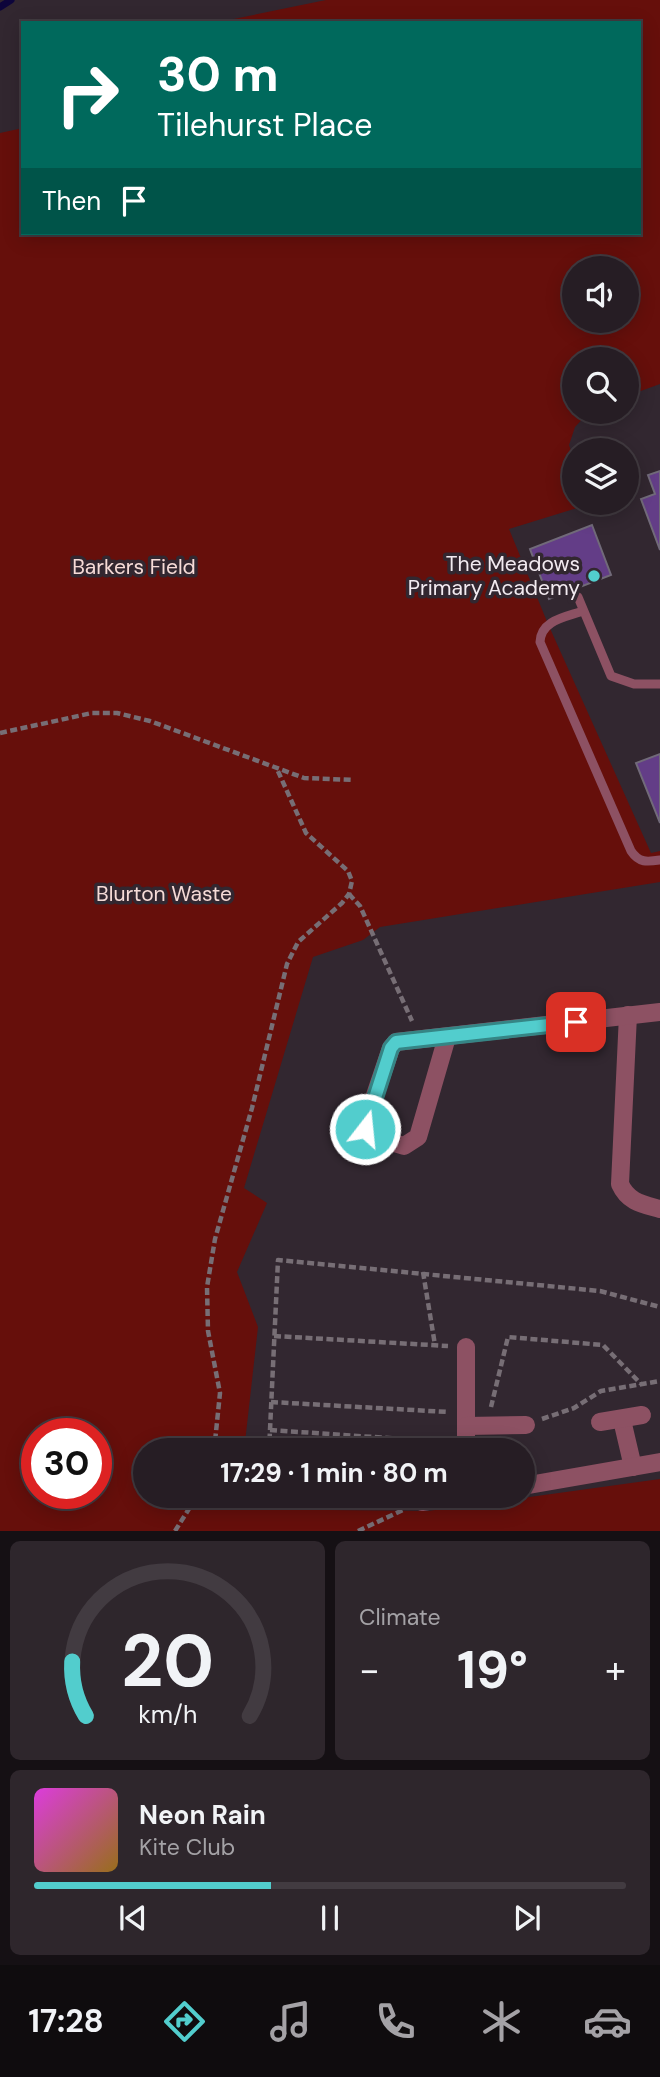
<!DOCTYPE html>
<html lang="en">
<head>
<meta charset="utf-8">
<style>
  :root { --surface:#261d24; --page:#2e262c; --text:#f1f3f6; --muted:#a4a2a6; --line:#423b41; --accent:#52cdcd }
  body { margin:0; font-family:"DM Sans",sans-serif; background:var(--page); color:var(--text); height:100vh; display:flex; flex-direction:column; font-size:26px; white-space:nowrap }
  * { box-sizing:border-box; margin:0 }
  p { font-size:23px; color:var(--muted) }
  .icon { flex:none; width:38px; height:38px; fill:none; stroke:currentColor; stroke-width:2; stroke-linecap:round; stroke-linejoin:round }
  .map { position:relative; height:1531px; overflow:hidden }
  .side { display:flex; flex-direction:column; gap:10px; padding:10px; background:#151014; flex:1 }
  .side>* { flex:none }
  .guide { position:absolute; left:21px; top:21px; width:620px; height:214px; border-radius:0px; box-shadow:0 4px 18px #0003,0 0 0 2px var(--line); background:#00695c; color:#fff; overflow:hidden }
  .tools { position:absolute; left:562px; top:256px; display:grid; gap:14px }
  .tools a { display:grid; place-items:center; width:77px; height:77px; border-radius:50%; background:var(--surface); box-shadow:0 4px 18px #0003,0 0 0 2px var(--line); font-size:35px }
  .speed { position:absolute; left:21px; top:1418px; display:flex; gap:14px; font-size:35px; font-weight:700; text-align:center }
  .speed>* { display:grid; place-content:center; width:91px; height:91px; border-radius:50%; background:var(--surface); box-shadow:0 4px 18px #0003,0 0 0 2px var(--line); line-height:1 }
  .speed .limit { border:10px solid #d22; background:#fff; color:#111 }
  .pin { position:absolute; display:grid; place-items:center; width:60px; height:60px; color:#fff; margin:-30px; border-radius:14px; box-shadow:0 4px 10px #0006 }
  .me { position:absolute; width:77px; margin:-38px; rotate:16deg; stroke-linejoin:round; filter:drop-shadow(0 0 5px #0008) }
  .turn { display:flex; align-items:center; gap:24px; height:147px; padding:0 21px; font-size:32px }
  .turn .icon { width:91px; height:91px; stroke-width:2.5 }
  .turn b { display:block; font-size:49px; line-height:60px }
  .then { display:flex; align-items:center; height:66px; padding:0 21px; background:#0003; gap:14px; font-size:26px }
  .big { font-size:52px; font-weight:700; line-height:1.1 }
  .side .widget { flex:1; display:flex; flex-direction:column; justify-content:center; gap:10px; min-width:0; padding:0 24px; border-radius:10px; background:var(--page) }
  .side .dial { align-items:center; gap:0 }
  .dial svg { height:182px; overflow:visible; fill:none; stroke:var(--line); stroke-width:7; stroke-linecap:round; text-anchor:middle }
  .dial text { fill:var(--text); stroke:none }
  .song { display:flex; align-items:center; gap:21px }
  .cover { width:84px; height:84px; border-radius:10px; background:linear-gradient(135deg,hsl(300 70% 55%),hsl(40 70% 35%)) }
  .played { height:7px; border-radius:4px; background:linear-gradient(90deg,var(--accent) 40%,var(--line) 40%) }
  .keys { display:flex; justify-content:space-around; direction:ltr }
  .heat { display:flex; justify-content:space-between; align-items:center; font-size:38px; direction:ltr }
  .side .tiles { flex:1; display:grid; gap:10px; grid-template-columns:1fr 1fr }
  .widget:last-child { grid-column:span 2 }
  .trip { position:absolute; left:133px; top:1438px; width:402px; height:70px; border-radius:35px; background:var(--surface); box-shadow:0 4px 18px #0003,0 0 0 2px var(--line); font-weight:700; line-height:70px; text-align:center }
  .menu { display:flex; height:112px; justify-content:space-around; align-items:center; background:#0f0c0e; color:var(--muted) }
  .menu .icon { width:49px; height:49px }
  .menu .on { color:var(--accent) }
  .menu b { font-size:32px; color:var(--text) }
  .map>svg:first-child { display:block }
</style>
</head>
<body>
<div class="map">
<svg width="660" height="1531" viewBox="0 0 660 1531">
  <rect width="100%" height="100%" fill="#322730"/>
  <path fill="#660f0b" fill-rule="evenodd" d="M 326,0 L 660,0 L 660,384 L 627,396 L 626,359 L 574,359 L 574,411 L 590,411 L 575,427 L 569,445 L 574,460 L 574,502 L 590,504 L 509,529 L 548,624 L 651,853 L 660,851 L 660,882 L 380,927 L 363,940 L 313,957 L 244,1188 L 267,1203 L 237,1272 L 258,1327 L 244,1451 L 145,1451 L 145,1496 L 238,1496 L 237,1509 L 428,1511 L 660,1479 L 660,1531 L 0,1531 L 0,133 L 23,128 L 23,233 L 639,233 L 639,23 L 214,23 ZM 574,268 L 626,268 L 626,320 L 574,320 ZM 37,1433 L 96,1433 L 96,1493 L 37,1493 Z"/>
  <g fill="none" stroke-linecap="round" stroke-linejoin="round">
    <polyline stroke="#0d053b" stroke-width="7" points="0,7 11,0"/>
  </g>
  <g fill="#633d87" stroke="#716a79" stroke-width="2">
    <polygon points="660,471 660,550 641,499 655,494 648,475"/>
    <polygon points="592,525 611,575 549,599 530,549"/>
    <polygon points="660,754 660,823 636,763"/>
  </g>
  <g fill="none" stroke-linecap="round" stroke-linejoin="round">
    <g stroke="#776e75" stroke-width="4.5" stroke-dasharray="7 3.5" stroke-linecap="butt">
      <polyline points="0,733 92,713 117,713 150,721 304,778 354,780"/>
      <polyline points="349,894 360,906 412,1021"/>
      <polyline points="423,1272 435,1345"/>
      <polyline points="274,1336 448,1346"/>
      <polyline points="271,1402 448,1412"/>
      <polyline points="491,1407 508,1337 603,1345 641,1384"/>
      <polyline points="542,1419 574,1408 601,1391 660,1381"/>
      <polyline points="270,1430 447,1442"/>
      <polyline points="214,1451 220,1393 208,1331 207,1287 215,1239 252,1108 287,964 298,942 342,903 349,894 352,881 348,871 306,833 277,769"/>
      <polyline points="269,1451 278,1260 600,1291 660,1307"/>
      <polyline points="339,1496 404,1501"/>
      <polyline points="175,1531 197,1496"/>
      <polyline points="358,1531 405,1509"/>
    </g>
    <g stroke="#8d5163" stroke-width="9">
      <polyline points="578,597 611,676 634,684 660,684"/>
      <path d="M 583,611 C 566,617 541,620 540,642 L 631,851 C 639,863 647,862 660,860"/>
    </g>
    <g stroke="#8d5163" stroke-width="18">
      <path d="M 628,1015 L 620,1184 C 628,1202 642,1204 660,1209"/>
      <polyline points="447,1037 418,1137 404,1146 374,1137 365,1129 367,1119 391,1048 396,1042 660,1012"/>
      <polyline points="466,1347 466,1451"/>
      <polyline points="622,1420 633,1467"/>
      <polyline points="600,1422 642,1415"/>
      <polyline points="466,1426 526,1425"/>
      <polyline points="523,1486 660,1462"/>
      <polyline points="422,1502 459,1496"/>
    </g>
  </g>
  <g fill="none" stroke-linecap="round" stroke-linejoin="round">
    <g stroke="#358585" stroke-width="18">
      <polyline id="route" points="365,1129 391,1048 396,1042 576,1022"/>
    </g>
    <use href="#route" stroke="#52cdcd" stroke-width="12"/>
  </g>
  <circle fill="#52cdcd" stroke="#322730" stroke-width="2.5" cx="594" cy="576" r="7"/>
  <g text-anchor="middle" stroke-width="7" stroke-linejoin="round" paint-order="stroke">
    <g font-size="21" fill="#f3ebf1" stroke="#322730" text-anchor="end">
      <text x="580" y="571">The Meadows<tspan x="580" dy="24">Primary Academy</tspan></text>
    </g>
    <g font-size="21" fill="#f6dbd7" stroke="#322730">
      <text x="134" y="574">Barkers Field</text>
      <text x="164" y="901">Blurton Waste</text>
    </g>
  </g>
</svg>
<div class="tools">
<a><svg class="icon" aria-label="sound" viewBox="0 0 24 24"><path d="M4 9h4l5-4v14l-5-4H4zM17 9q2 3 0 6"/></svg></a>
<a><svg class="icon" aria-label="search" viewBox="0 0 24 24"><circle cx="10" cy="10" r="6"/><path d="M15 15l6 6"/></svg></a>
<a><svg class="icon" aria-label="layers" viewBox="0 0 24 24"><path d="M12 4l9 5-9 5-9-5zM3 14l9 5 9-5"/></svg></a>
</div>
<div class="speed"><div class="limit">30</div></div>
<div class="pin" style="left:576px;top:1022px;background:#d93025"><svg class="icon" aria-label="arrive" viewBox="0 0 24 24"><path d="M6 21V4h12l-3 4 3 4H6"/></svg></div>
<svg class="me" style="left:365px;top:1129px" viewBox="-20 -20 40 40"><circle r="17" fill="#52cdcd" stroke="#fff" stroke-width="3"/><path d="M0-11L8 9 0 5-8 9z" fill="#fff"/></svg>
<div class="trip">17:29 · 1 min · 80 m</div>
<div class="guide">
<div class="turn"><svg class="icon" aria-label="right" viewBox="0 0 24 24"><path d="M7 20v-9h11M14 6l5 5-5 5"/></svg><div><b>30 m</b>Tilehurst Place</div></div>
<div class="then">Then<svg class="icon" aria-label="arrive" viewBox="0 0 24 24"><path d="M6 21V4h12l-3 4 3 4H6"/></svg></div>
</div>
</div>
<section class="side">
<div class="tiles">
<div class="widget dial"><svg viewBox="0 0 100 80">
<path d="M14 69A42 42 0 1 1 86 69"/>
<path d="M14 69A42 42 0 0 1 8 45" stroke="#52cdcd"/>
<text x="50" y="56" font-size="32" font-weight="700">20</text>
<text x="50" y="72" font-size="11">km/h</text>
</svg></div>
<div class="widget"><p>Climate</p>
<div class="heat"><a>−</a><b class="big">19°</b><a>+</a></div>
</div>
<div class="widget">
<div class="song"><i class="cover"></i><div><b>Neon Rain</b><p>Kite Club</p></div></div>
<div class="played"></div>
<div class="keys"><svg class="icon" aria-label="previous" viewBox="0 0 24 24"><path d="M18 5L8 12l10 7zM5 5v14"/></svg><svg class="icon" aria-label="pause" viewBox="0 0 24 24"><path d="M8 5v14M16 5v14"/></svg><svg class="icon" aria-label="next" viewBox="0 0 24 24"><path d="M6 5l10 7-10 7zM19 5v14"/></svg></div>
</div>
</div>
</section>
<nav class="menu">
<b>17:28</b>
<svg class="icon on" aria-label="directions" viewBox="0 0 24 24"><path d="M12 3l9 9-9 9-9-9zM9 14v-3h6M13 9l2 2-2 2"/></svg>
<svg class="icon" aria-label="music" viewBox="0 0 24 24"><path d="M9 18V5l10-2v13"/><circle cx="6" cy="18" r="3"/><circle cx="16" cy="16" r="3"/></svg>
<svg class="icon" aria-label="phone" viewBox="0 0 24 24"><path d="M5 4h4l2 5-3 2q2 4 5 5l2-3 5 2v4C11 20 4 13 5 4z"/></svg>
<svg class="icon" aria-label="climate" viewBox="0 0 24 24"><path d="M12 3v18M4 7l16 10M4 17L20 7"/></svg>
<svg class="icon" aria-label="car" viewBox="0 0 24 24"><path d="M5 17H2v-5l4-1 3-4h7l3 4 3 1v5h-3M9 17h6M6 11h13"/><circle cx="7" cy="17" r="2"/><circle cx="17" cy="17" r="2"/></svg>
</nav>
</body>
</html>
